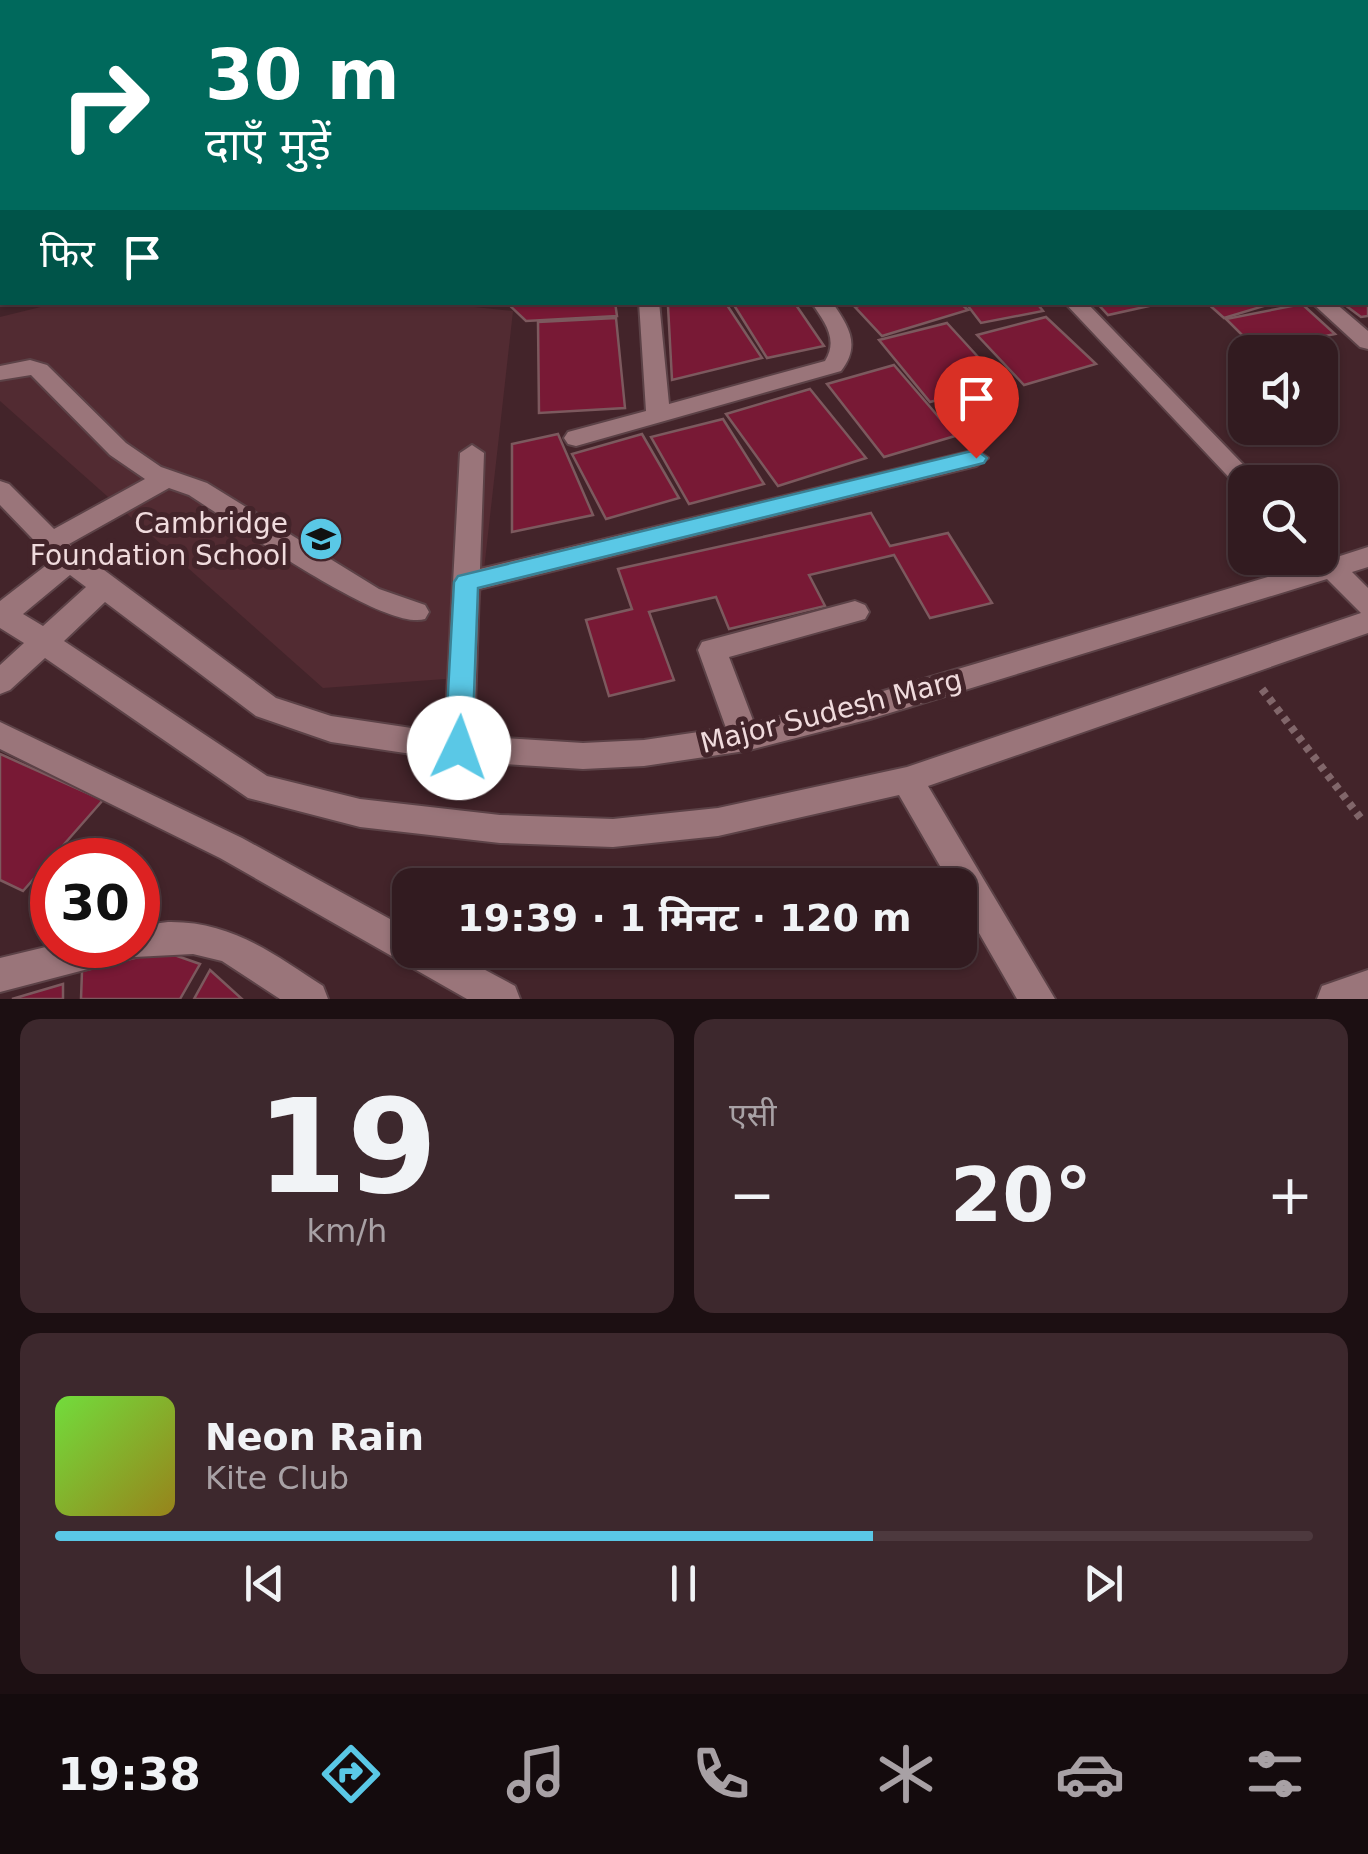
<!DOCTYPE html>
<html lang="hi">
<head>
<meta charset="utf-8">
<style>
  :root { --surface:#321b20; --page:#3d282d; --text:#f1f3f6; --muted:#a8a1a5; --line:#4d393e; --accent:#5ac8e6 }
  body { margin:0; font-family:"DejaVu Sans","Noto Sans Devanagari",sans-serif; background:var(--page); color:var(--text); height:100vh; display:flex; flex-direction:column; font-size:38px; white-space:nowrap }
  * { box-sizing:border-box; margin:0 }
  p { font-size:32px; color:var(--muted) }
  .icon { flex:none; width:55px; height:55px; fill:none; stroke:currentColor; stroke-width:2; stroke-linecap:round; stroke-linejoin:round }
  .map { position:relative; height:999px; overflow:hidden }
  .details { display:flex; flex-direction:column; gap:20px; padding:20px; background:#1c0f12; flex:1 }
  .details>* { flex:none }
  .guide { position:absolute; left:0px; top:0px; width:1370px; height:305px; box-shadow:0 2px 8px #0004,0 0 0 2px var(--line); background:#00695c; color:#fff; overflow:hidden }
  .buttons { position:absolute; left:1228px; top:335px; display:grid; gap:20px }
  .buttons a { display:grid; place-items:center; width:110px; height:110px; border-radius:20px; background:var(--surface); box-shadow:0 2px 8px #0004,0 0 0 2px var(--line); font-size:50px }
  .speed { position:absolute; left:30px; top:838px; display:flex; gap:20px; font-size:50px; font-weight:700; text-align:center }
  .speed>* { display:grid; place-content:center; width:130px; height:130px; border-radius:50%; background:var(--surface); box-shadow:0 2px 8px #0004,0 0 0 2px var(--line); line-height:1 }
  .speed .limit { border:15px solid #d22; background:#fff; color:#111 }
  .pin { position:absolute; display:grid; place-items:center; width:85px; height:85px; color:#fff; margin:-102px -42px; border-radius:50% 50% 50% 0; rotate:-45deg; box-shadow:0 0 10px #0007 }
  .pin .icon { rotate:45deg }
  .me { position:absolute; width:110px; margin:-55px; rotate:3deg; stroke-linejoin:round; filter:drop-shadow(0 0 8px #0008) }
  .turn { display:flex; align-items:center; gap:35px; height:210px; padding:0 40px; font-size:45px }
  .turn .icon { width:130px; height:130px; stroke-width:2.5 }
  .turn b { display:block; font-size:70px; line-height:85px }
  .then { display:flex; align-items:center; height:95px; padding:0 40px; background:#0003; gap:20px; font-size:38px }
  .big { font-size:75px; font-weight:700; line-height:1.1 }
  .details .widget { flex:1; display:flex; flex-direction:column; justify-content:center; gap:15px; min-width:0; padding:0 35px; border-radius:20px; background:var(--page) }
  .details .dial { align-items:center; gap:0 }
  .dial b { font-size:130px; line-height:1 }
  .song { display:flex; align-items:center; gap:30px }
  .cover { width:120px; height:120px; border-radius:15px; background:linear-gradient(135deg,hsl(100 70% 55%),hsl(50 70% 35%)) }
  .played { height:10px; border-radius:5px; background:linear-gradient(90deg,var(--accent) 65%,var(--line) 65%) }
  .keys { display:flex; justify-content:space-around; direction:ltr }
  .heat { display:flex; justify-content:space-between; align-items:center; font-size:55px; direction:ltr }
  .details .tiles { flex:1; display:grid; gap:20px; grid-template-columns:1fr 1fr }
  .widget:last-child { grid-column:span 2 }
  .trip { position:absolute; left:392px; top:868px; width:585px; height:100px; border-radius:20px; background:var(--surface); box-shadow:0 2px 8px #0004,0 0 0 2px var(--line); font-weight:700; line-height:100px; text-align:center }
  .tab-bar { display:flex; height:160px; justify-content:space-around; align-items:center; background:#140b0d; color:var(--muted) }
  .tab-bar .icon { width:70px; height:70px }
  .tab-bar .current { color:var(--accent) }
  .tab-bar b { font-size:45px; color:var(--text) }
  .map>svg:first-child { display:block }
</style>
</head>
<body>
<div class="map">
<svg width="1368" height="999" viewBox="0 0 1368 999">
  <rect width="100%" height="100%" fill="#43242a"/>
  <polygon fill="#522b32" points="427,302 513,311 472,677 323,688 0,401 0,317 57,303"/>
  <g fill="#781935" stroke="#7c595e" stroke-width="2.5">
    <polygon points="1368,223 1368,316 1361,317 1341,302 1368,302"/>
    <polygon points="506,302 615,302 617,316 526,321"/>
    <polygon points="691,302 725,302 762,358 672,380 668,306"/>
    <polygon points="732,302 794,302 824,346 767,358"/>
    <polygon points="871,302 959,302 968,310 882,336 855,307"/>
    <polygon points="965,302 1036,302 1043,311 981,323"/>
    <polygon points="1096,302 1167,302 1108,315"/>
    <polygon points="1206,302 1277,302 1224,318"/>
    <polygon points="1302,304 1335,334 1257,350 1226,319"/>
    <polygon points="1046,317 1096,364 1024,385 977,335"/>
    <polygon points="616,318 625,408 539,413 538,322"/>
    <polygon points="947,323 1001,382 930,402 879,340"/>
    <polygon points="894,365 955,436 884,457 827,384"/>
    <polygon points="810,389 866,458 778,486 726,414"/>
    <polygon points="723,419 764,484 689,504 651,437"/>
    <polygon points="558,434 593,515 512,532 512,444"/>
    <polygon points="642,434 679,498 606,519 572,454"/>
    <polygon points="871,513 890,546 948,533 992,603 930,618 894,555 809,575 825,606 729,629 716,597 649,612 674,680 609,696 586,620 632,609 618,569"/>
    <polygon points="0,754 103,800 23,891 0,880"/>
    <polygon points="163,951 200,964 180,999 81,999 82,971"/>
    <polygon points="210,970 242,999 194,999"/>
    <polygon points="63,984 63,999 12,999"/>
  </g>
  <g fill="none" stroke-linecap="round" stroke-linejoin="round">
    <g stroke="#5c4247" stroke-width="4">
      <g id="minor">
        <polygon points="775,0 791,0 792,2 776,2"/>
        <polygon points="951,0 967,0 968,2 952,2"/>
        <polygon points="1218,0 1235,0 1236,2 1219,2"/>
        <polygon points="0,79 2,80 2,91 0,90"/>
        <polygon points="0,228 2,229 2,241 0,240"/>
        <path d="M 639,302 L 659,302 L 669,404 L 825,361 C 839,339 824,321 811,302 L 832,302 C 849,327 861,345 841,371 L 576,446 L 568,444 L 564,438 L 568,432 L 646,411 Z"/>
        <polygon points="1064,302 1086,302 1260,482 1245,482 1245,490 1239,488"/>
        <polygon points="1311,302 1334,302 1368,331 1368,349 1360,347"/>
        <path d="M 30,360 L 47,365 L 126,443 L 161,467 L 207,483 L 379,589 L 425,605 L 429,612 L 425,619 C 384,632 230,521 189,495 L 169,488 L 69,544 L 276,698 L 331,716 L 445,733 L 460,453 L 472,445 L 484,453 L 480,569 L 976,450 L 988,458 L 976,466 L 479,589 L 474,736 L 583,743 L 644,740 L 726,728 L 698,650 L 702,642 L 855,601 L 865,605 L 869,612 L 865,619 L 729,657 L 754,723 L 870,695 L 1312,564 L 1309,558 L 1320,558 L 1322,548 L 1337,557 L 1368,547 L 1368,567 L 1352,572 L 1368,588 L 1368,633 L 928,786 L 1055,999 L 1017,999 L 960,900 L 960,885 L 951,885 L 899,795 L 718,836 L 613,847 L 500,843 L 360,827 L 248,798 L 45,658 L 10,690 L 0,694 L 0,665 L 24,643 L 0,628 L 0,601 L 53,560 L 0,505 L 0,481 L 9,484 L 54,529 L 145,479 L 110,455 L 31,375 L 0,380 L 0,366 ZM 70,575 L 86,587 L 43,626 L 23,614 ZM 1327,579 L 1361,613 L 907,767 L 718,808 L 613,819 L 500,815 L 360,799 L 267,776 L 64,641 L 105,602 L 256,716 L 331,742 L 459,761 L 583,769 L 644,766 L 745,751 L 870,719 Z"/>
        <polygon points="0,722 242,838 410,930 410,950 448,950 515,986 520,999 467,999 220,858 0,749"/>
        <path d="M 168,922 C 231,921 272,953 323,986 L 328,999 L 280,999 L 222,961 L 193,954 L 134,957 L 0,992 L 0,958 L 54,945 L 138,945 L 138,926 Z"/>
        <polygon points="1368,970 1368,999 1317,999 1322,986"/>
      </g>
    </g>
    <polyline stroke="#81666a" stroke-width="8" stroke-dasharray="6 6" stroke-linecap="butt" points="1262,689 1362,820"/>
    <use href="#minor" fill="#9a757a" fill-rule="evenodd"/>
  </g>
  <polygon fill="#5ac8e6" stroke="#3a8296" stroke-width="2.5" points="976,450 987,458 984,463 478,588 472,748 468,757 459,760 449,757 445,748 454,582 458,576"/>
  <defs>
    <g id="school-disc" transform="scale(2.25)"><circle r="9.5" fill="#5ac8e6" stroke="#43242a"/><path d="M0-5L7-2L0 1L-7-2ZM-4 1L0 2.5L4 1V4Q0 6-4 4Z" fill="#111"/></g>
  </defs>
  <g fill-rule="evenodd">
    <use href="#school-disc" x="321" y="539"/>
  </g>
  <g text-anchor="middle" stroke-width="10" stroke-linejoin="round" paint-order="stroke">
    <g font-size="28" fill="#f0dbdd" stroke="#43242a" text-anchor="end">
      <text x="288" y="533">Cambridge<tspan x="288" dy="32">Foundation School</tspan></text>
    </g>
    <g font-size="28" fill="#f0dbdd" stroke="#43242a">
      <text transform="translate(831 711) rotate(-14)" y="10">Major Sudesh Marg</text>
    </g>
  </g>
</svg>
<div class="buttons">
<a><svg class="icon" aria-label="sound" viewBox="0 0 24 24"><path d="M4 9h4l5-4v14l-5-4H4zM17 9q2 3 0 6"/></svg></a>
<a><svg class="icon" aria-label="search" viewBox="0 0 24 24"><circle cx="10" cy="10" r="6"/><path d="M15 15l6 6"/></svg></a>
</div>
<div class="speed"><div class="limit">30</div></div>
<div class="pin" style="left:976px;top:458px;background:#d93025"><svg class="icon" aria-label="arrive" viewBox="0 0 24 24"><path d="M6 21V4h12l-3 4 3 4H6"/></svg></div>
<svg class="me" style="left:459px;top:748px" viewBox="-20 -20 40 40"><circle r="19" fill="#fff"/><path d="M0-13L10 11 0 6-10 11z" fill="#5ac8e6"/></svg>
<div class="trip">19:39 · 1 मिनट · 120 m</div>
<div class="guide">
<div class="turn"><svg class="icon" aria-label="right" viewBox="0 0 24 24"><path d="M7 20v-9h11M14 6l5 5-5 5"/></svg><div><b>30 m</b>दाएँ मुड़ें</div></div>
<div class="then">फिर<svg class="icon" aria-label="arrive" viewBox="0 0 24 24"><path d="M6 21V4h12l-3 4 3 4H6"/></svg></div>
</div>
</div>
<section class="details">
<div class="tiles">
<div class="widget dial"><b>19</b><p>km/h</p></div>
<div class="widget"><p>एसी</p>
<div class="heat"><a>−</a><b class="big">20°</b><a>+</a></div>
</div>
<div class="widget">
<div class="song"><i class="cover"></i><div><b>Neon Rain</b><p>Kite Club</p></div></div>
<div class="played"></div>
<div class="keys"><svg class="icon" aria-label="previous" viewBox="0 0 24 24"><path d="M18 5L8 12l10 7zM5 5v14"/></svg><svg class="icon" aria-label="pause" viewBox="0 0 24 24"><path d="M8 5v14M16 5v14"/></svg><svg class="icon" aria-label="next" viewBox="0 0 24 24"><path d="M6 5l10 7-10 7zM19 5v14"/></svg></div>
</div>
</div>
</section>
<nav class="tab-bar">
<b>19:38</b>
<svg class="icon current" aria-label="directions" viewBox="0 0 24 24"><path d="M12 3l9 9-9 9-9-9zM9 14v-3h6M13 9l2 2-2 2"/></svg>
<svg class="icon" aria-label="music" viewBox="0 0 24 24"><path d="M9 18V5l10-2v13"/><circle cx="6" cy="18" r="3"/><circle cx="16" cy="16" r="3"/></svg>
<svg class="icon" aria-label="phone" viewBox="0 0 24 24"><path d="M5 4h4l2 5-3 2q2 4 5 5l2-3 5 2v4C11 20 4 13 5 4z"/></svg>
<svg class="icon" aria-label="climate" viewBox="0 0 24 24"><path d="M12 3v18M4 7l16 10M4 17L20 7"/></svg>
<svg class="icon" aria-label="car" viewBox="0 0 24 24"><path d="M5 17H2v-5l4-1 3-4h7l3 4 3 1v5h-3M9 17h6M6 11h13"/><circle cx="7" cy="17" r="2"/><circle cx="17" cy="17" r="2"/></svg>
<svg class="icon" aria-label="filters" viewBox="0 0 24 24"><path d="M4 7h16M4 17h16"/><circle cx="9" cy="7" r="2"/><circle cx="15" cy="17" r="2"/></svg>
</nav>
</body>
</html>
